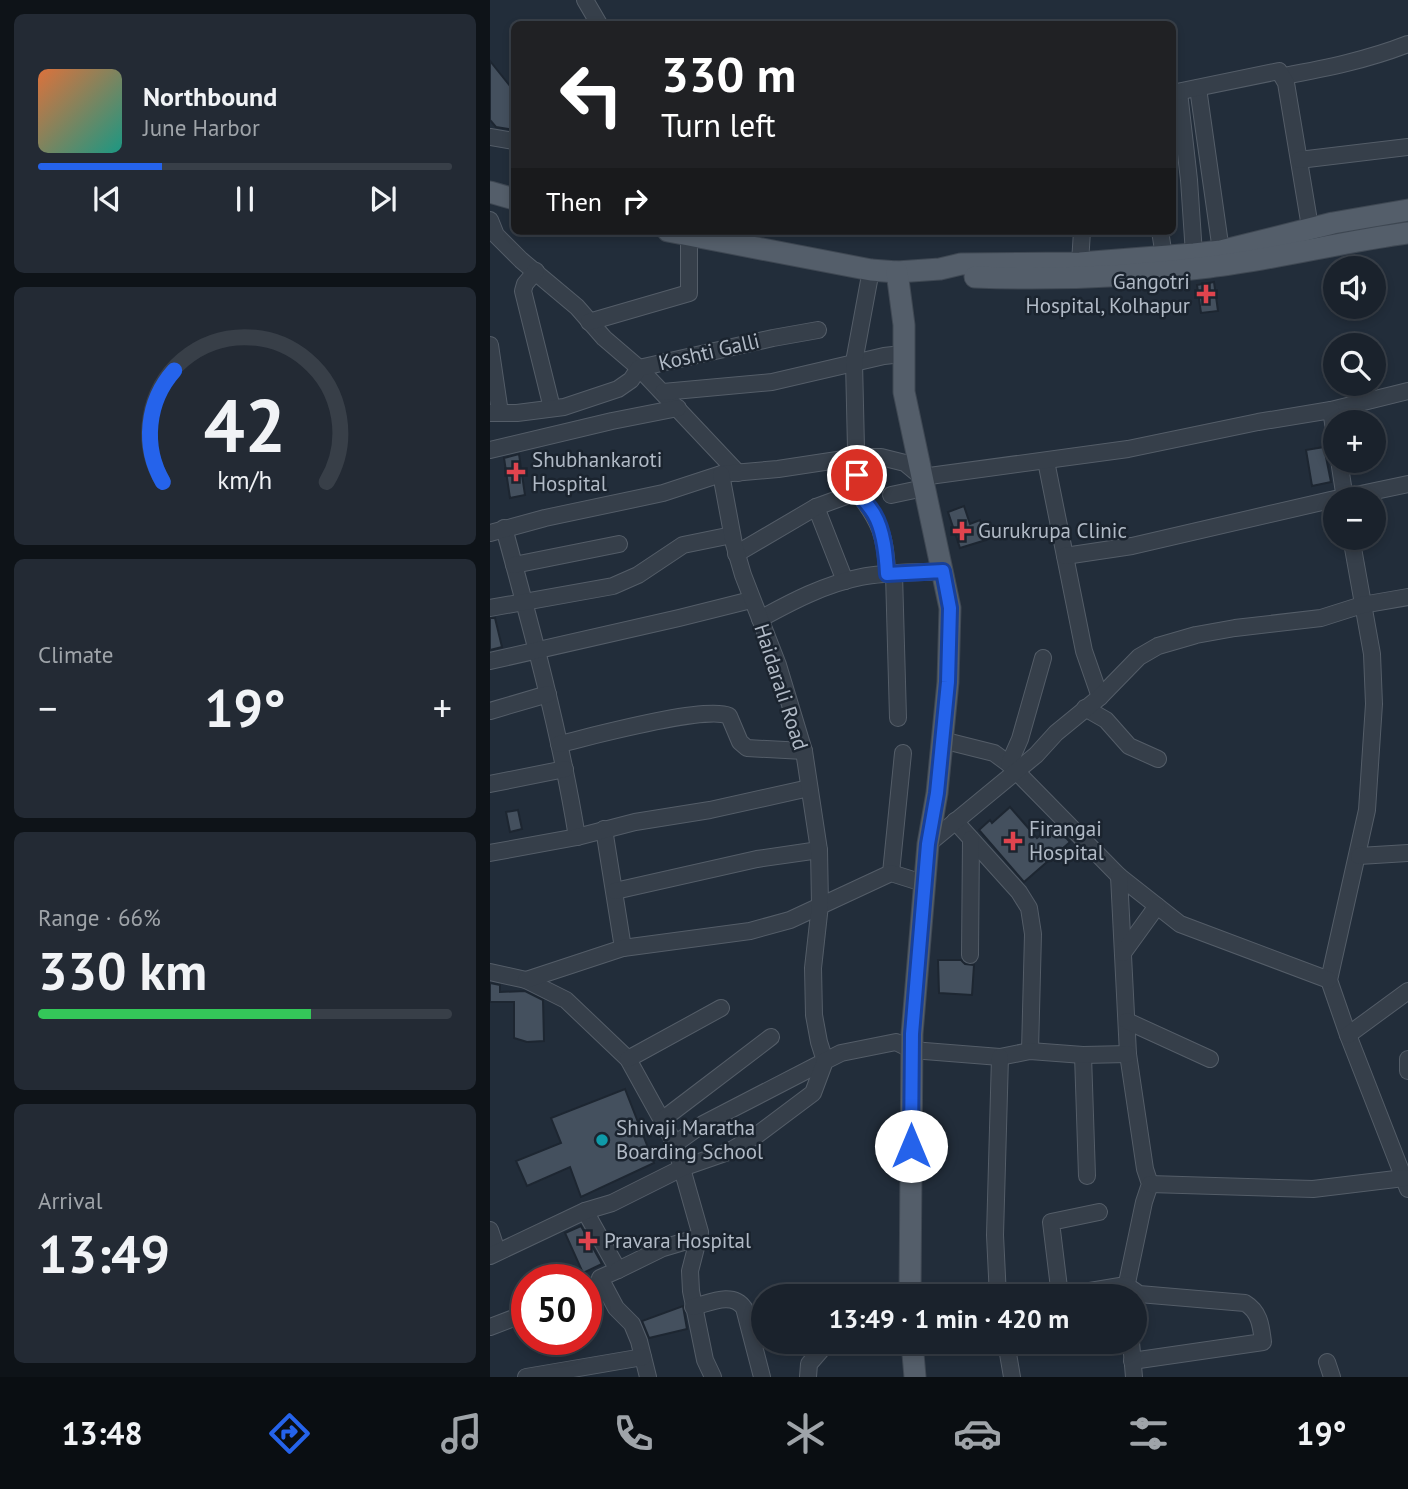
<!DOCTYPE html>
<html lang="en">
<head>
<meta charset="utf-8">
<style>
  :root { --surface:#1a222c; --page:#232a34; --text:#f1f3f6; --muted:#9fa4a9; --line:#383f48; --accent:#2563eb }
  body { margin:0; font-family:"PT Sans",sans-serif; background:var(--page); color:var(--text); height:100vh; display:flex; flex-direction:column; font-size:26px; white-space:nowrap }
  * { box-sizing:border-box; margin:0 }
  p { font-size:23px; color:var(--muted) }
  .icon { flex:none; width:38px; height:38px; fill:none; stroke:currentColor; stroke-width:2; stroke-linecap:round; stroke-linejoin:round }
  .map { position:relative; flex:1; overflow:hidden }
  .details { display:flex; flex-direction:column; gap:14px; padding:14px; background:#0e1318; width:490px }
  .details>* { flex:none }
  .guide { position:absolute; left:21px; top:21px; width:665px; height:214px; border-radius:10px; box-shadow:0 4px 10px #0003,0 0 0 2px var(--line); background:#202124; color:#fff; overflow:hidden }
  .controls { position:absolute; left:833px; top:256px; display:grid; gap:14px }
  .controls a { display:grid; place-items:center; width:63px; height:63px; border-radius:50%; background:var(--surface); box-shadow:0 4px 10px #0003,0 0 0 2px var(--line); font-size:35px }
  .speed { position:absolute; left:21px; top:1264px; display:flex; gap:14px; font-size:35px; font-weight:700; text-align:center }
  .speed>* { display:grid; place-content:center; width:91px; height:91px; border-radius:50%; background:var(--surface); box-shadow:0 4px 10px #0003,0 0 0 2px var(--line); line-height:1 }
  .speed .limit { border:10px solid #d22; background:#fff; color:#111 }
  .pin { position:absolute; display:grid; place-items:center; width:60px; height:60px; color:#fff; margin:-30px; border:4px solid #fff; border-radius:50%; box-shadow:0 2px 7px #0007 }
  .me { position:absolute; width:77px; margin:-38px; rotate:0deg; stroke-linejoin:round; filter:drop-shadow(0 0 5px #0008) }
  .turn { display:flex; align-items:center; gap:24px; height:147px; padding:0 35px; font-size:32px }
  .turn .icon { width:91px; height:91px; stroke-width:2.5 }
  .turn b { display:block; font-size:49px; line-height:60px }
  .then { display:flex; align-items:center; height:66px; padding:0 35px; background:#0003; gap:14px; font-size:26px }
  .big { font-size:52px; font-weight:800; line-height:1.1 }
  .details .tile { flex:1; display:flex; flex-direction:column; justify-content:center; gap:10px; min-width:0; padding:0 24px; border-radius:10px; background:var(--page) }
  .details .dial { align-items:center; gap:0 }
  .dial svg { height:182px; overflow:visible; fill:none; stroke:var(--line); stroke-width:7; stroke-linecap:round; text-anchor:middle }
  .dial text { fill:var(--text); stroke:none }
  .song { display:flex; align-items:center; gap:21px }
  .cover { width:84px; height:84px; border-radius:10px; background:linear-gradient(135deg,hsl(20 70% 55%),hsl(170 70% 35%)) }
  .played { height:7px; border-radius:4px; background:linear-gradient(90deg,var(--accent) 30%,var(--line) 30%) }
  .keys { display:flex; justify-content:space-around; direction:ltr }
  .heat { display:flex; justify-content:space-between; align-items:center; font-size:38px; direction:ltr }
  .charge { height:10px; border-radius:5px; background:linear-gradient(90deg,#34c759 66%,var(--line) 0) }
  .trip { position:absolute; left:261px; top:1284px; width:396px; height:70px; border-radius:35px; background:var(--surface); box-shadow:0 4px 10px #0003,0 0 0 2px var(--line); font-weight:800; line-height:70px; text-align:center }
  .dock { display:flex; height:112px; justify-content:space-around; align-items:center; background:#0a0e12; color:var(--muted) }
  .dock .icon { width:49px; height:49px }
  .dock .selected { color:var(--accent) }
  .dock b { font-size:32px; color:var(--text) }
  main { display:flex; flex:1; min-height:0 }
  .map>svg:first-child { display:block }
</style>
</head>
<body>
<main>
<section class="details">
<div class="tile">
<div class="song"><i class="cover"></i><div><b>Northbound</b><p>June Harbor</p></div></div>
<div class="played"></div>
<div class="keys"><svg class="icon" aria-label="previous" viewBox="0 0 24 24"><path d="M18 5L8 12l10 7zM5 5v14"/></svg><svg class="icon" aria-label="pause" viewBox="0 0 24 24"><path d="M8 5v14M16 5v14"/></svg><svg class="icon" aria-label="next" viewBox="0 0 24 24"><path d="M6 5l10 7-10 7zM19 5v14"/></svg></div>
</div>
<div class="tile dial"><svg viewBox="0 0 100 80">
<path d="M14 69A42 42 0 1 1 86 69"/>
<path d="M14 69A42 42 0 0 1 19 20" stroke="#2563eb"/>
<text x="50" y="56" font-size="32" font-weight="700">42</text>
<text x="50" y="72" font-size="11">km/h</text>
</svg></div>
<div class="tile"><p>Climate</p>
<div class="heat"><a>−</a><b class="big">19°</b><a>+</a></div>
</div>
<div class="tile"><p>Range · 66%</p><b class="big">330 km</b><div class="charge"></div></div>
<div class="tile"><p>Arrival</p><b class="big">13:49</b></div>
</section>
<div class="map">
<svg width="918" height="1377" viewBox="0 0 918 1377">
  <rect width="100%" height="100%" fill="#222d3a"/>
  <g fill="#44505e" stroke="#1d2631" stroke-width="2">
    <polygon points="0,61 24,91 24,130 6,127 0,120"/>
    <polygon points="724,282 728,311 711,313 707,285"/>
    <polygon points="834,447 841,482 822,486 816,450"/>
    <polygon points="29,454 35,495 20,498 14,458"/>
    <polygon points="474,506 480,524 490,520 496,540 470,548 458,512"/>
    <polygon points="0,618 5,618 12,647 0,650"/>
    <polygon points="520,807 547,838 563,824 580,842 534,882 489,830 500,820 502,823"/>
    <polygon points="28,810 32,829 20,832 16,812"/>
    <polygon points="448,960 471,960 475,964 484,965 482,995 449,993"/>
    <polygon points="0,983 10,985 10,992 35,991 53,1000 54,1041 37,1042 24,1038 24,1002 0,1002"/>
    <polygon points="135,1089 164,1163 91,1197 80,1167 37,1186 26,1161 71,1143 61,1118"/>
    <polygon points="91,1226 112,1264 93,1273 75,1233"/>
    <polygon points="193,1306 197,1329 159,1338 152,1321"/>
  </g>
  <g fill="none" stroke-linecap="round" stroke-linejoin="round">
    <g stroke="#545d68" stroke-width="18">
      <g id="minor">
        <polyline points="95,0 109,24"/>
        <path d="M 794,76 C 837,68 877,60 918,44"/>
        <polyline points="708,88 731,251"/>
        <polyline points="689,92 699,180 704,254"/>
        <polyline points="682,93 789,71 796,83 822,239"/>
        <polyline points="0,137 24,141"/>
        <polyline points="809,160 918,147"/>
        <polyline points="0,220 6,235 31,260 87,307 114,338 149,368 248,473"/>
        <polyline points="670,231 674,256"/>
        <polyline points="590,263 592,231"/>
        <polyline points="46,271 35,284 33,291 62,408"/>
        <polyline points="99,322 199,293 199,235"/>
        <polyline points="0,345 10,413"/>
        <polyline points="173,392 282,382 394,356 412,354"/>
        <polyline points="841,410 918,391"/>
        <polyline points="0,413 27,413 74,407 128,389 141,380 149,368 283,338 328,330"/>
        <polyline points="0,450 122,421 188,408"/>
        <polyline points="849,460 855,499"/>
        <polyline points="556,461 594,651 610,697"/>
        <path d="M 367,492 C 390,521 396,537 397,574"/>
        <polyline points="401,495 434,488"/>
        <polyline points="847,499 918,484"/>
        <polyline points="326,507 355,581"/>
        <path d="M 14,528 C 42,630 70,732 87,837"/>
        <polyline points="0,533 55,518 173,493 231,474 288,469 367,457 391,457 415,463 432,477 638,449 768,422 841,410 845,436"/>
        <polyline points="861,537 882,654 884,704 877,810 839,980 858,1035 918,1189"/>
        <polyline points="246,554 326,507 367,492 364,362 381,270"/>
        <polyline points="575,556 642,546 845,499"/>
        <polyline points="24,565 129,544"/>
        <polyline points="404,574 408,718"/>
        <polyline points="0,608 123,586 148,575 193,545 242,535"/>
        <path d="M 270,619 C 301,602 335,584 371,577 C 397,572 425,573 452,571"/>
        <polyline points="0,661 189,618 261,600"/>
        <polyline points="595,708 616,720 639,746 668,759"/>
        <polyline points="0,711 58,694"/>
        <polyline points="452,740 504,753 519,764 629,876 690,924 839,980"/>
        <path d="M 69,744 C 100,737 215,705 239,716 L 250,742 L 257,748 L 314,751"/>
        <polyline points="519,764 530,739 553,658"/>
        <polyline points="0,784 75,769"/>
        <polyline points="465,821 529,892 539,908 543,934 540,1051"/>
        <polyline points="114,829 133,948"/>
        <polyline points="438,844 546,755 566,733 610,697 649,657 668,646 706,635 745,628 831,618 872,605 918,597"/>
        <polyline points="0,853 87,837 145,822 220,810 319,788"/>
        <polyline points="869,856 918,853"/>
        <polyline points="401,873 413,753"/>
        <polyline points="629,876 638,1054 655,1169 660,1184 654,1202 637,1283 637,1297"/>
        <polyline points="125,891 267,859 329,850"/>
        <polyline points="633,953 667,906"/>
        <polyline points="480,955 481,839"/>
        <polyline points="0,972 36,980 76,1000 138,1059 185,1144 210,1232 200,1271 201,1291 215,1360 223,1377"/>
        <polyline points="36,980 133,948 260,931 300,920 401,873 436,884"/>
        <polyline points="637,1021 720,1059"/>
        <polyline points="858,1035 918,991"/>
        <polyline points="593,1055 597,1176"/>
        <polyline points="138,1059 231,1008"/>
        <polyline points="918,1059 918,1071"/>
        <polyline points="172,1120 281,1037"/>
        <polyline points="185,1144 213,1124 335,1061 329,1042 324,1015 323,968 330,905 329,850 314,751 288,665 253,575 244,544 231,474"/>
        <polyline points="660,1184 823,1189 914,1178"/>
        <polyline points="95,1211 128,1270 110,1278 126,1308 142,1324 149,1341 158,1377"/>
        <polyline points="0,1230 7,1251"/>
        <polyline points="0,1256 95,1211 122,1203 192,1168 238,1152 267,1135 323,1093 335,1061 351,1053 406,1042 422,1050 510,1057 540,1051 593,1055 638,1054"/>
        <polyline points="128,1270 173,1248 210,1237"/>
        <polyline points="570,1296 561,1222 609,1212"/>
        <polyline points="508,1297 505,1235 510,1057"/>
        <path d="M 564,1297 L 636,1285 L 649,1294 L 755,1303 C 770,1312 771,1326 773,1342 L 642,1361"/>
        <path d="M 203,1307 C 219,1303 243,1291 254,1308 L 272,1377"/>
        <polyline points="0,1327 37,1313"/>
        <polyline points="516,1342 522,1377"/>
        <polyline points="641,1342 644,1377"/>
        <polyline points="837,1362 842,1377"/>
        <polyline points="36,1377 153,1357"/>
        <polyline points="318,1377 319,1364 338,1342"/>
      </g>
    </g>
    <g stroke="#3f4853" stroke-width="23">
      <g id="major">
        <polyline points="0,192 24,199"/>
        <polyline points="178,231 381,270 407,272 450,269 471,264 590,263 704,254 731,251 843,223 918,210"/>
        <polyline points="407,272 414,325 414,392 460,608 458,682 447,793 438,844 422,1034 420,1297"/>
        <path d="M 485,277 C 564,280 641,277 719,267 C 786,259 851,242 918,233"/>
        <polyline points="422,1342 425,1377"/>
      </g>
    </g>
    <use href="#minor" stroke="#363f4a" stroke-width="16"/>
    <use href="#major" stroke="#545e6a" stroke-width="21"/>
  </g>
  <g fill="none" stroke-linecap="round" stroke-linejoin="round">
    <g stroke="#184099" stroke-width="18">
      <path id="route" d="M 367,475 C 367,502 372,494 384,514 C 394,531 396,555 397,574 L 453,571 L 460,608 L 458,682 L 447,793 L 438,844 L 422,1034 L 421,1146"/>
    </g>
    <use href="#route" stroke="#2563eb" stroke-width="12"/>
  </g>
  <g fill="#e0444e" stroke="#1b242f" stroke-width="2.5">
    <path d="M712.5 283.5h7v7h7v7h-7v7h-7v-7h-7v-7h7z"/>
    <path d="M22.5 461.5h7v7h7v7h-7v7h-7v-7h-7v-7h7z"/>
    <path d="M468.5 520.5h7v7h7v7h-7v7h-7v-7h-7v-7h7z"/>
    <path d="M519.5 830.5h7v7h7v7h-7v7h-7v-7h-7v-7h7z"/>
    <path d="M94.5 1230.5h7v7h7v7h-7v7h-7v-7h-7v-7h7z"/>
  </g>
  <circle fill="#0f9aa8" stroke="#1b242f" stroke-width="2.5" cx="112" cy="1140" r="7"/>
  <g text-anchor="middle" stroke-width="5" stroke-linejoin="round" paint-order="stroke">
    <g font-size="21" fill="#b1bac6" stroke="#1b242f" text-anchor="start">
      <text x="700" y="289" text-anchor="end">Gangotri<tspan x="700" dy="24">Hospital, Kolhapur</tspan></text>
      <text x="42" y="467">Shubhankaroti<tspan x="42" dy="24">Hospital</tspan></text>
      <text x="488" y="538">Gurukrupa Clinic</text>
      <text x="539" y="836">Firangai<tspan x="539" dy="24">Hospital</tspan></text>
      <text x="126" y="1135">Shivaji Maratha<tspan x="126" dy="24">Boarding School</tspan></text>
      <text x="114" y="1248">Pravara Hospital</text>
    </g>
    <g font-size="21" fill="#b1bac6" stroke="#1b242f">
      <text transform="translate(219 352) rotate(-13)" y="7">Koshti Galli</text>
      <text transform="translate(291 687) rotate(72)" y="7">Haidarali Road</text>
    </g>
  </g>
</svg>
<div class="controls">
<a><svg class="icon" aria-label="sound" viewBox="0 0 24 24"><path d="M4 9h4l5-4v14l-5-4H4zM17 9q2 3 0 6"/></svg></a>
<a><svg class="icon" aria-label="search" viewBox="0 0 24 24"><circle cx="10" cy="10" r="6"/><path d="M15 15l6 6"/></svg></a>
<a>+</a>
<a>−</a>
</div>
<div class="speed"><div class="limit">50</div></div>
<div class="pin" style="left:367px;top:475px;background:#d93025"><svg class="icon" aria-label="arrive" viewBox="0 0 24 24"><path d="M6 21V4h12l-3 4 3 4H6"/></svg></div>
<svg class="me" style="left:421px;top:1146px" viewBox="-20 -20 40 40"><circle r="19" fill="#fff"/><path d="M0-13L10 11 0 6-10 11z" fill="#2563eb"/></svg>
<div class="trip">13:49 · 1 min · 420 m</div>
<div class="guide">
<div class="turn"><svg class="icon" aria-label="left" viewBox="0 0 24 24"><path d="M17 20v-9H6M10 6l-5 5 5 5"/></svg><div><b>330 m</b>Turn left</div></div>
<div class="then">Then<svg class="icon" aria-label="right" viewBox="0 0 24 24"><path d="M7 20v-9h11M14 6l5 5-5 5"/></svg></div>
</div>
</div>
</main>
<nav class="dock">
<b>13:48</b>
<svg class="icon selected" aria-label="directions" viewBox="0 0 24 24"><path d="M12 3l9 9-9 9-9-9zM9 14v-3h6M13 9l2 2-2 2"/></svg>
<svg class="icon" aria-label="music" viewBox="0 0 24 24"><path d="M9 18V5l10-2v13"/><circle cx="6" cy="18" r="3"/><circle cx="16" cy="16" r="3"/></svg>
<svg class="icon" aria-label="phone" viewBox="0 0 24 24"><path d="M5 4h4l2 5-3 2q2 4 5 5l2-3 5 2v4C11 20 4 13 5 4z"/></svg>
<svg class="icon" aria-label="climate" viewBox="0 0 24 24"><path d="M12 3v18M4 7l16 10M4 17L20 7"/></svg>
<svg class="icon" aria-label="car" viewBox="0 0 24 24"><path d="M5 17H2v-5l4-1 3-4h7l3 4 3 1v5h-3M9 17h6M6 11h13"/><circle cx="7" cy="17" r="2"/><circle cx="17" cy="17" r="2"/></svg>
<svg class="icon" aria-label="filters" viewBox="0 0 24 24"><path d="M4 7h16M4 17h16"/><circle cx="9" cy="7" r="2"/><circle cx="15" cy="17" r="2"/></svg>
<b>19°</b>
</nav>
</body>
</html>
